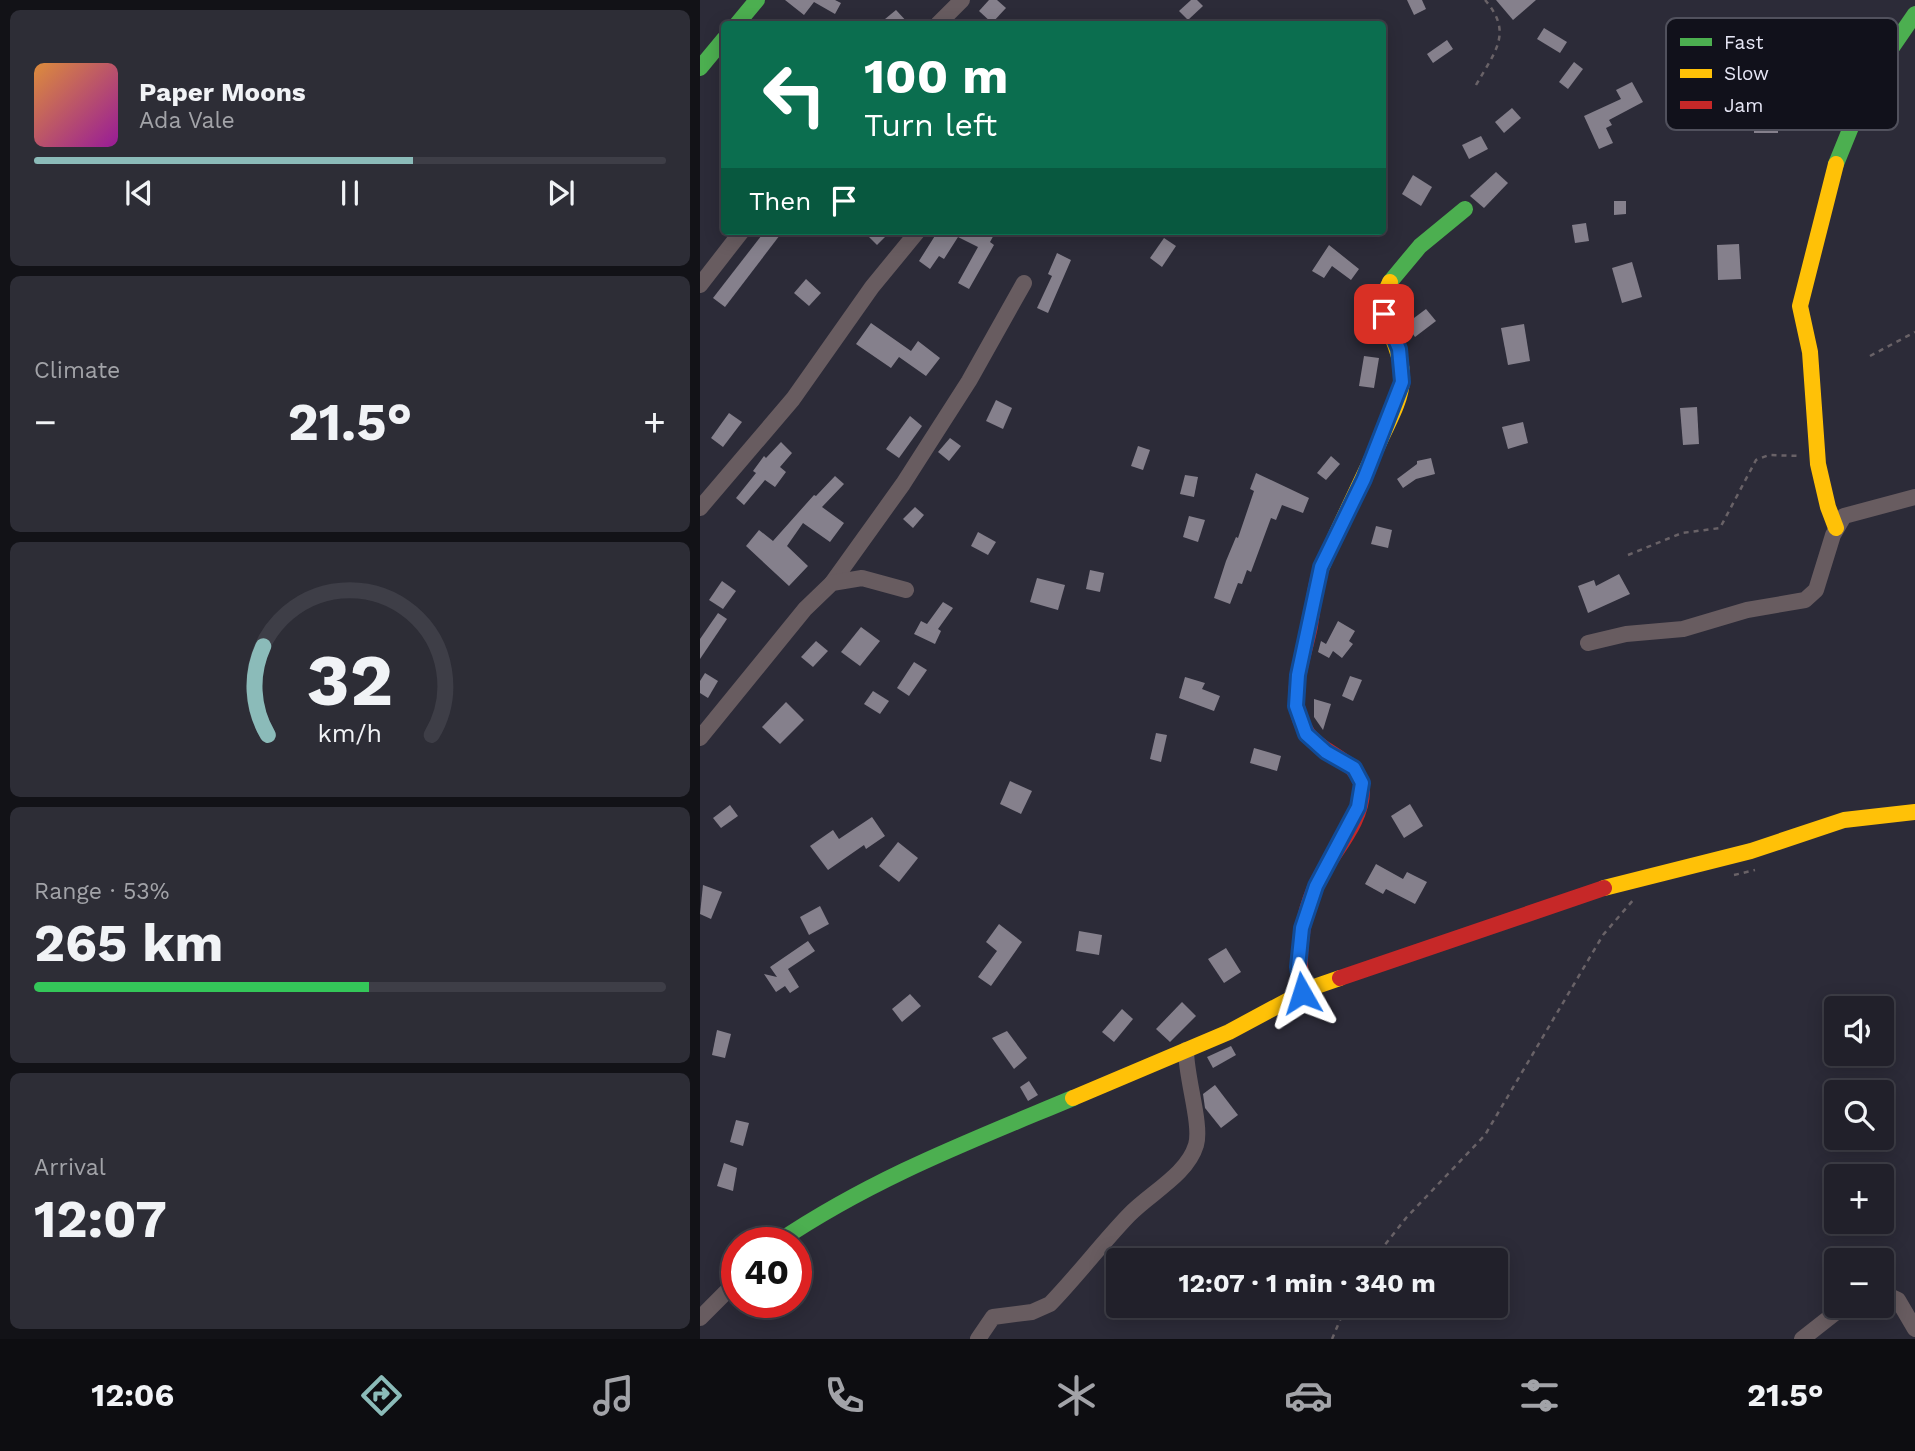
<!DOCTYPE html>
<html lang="en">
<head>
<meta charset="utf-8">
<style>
  :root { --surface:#21202a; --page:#2d2d36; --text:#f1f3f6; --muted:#a2a3a8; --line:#3e3e47; --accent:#8bbbb9 }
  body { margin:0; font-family:"Work Sans",sans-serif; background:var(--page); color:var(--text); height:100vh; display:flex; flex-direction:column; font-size:26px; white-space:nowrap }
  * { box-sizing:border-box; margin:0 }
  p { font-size:23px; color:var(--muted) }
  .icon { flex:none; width:38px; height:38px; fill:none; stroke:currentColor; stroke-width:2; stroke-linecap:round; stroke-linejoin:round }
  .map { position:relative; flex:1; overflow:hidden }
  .side { display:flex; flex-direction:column; gap:10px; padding:10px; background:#121217; width:700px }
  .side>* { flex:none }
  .hud { position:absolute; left:21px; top:21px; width:665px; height:214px; border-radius:7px; box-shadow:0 4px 18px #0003,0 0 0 2px var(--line); background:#0b6e4f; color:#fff; overflow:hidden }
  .buttons { position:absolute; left:1124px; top:996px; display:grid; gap:14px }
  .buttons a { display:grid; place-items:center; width:70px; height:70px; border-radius:7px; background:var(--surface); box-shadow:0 4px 18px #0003,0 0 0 2px var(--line); font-size:35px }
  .speed { position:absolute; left:21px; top:1227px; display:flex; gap:14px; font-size:35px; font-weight:700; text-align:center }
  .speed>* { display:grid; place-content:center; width:91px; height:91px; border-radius:50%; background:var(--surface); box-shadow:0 4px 18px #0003,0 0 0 2px var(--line); line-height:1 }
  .speed .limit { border:10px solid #d22; background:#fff; color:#111 }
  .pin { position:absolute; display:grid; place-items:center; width:60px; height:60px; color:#fff; margin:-30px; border-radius:14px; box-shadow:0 4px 10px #0006 }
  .me { position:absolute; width:77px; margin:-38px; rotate:354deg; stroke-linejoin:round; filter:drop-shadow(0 0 5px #0008) }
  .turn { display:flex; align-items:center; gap:24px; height:147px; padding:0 28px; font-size:32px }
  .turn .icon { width:91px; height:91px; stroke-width:2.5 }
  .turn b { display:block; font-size:49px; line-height:60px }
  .then { display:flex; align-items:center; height:66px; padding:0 28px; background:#0003; gap:14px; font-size:26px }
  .big { font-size:52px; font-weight:700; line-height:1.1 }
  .side .tile { flex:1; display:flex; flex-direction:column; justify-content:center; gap:10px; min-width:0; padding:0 24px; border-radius:10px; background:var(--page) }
  .side .dial { align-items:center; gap:0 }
  .dial svg { height:182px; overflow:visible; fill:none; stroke:var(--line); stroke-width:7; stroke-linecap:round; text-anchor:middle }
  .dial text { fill:var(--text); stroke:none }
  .song { display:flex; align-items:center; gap:21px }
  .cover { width:84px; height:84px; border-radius:10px; background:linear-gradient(135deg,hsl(30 70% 55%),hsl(300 70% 35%)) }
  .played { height:7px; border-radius:4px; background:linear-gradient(90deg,var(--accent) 60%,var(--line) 60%) }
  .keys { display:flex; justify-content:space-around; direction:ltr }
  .heat { display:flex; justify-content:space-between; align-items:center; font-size:38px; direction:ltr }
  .charge { height:10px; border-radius:5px; background:linear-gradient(90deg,#34c759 53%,var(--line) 0) }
  .trip { position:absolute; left:406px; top:1248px; width:402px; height:70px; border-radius:7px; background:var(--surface); box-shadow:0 4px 18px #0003,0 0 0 2px var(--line); font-weight:700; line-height:70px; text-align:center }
  .menu { display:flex; height:112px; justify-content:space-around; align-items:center; background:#0d0d11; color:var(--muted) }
  .menu .icon { width:49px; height:49px }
  .menu .on { color:var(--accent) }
  .menu b { font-size:32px; color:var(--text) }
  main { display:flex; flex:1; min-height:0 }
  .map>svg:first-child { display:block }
</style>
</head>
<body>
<main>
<section class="side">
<div class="tile">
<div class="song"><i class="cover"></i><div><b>Paper Moons</b><p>Ada Vale</p></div></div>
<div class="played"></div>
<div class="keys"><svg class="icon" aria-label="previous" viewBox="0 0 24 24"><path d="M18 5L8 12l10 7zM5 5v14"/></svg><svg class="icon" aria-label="pause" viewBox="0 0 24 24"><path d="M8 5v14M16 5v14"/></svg><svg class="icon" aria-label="next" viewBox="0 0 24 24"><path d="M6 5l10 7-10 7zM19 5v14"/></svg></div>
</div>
<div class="tile"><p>Climate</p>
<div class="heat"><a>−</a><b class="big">21.5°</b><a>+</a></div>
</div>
<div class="tile dial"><svg viewBox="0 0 100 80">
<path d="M14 69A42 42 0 1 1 86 69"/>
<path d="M14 69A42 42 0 0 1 12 30" stroke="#8bbbb9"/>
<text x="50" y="56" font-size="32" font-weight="700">32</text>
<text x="50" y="72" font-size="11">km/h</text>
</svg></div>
<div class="tile"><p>Range · 53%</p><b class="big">265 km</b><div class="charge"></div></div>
<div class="tile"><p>Arrival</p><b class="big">12:07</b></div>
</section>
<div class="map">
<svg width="1215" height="1339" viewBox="0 0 1215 1339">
  <rect width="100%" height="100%" fill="#2c2b38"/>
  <g fill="#85808c">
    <polygon points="85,0 135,0 141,3 135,14 114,2 104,15"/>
    <polygon points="289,0 297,0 306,8 292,23 279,11"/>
    <polygon points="491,0 497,0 503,6 488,20 479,11"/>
    <polygon points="707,0 722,0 726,9 714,15"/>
    <polygon points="796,0 836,0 813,20"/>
    <polygon points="196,10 209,24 179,24"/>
    <polygon points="844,28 867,42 860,53 837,39"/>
    <polygon points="747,40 753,49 733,63 727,54"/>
    <polygon points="874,62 883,69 868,89 859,82"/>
    <polygon points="932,82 943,102 909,120 912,125 906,128 913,143 899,149 884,116 921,99 916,90"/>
    <polygon points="1096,93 1110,94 1109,130 1078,129 1078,133 1054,133 1054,100 1096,100"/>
    <polygon points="812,108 821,118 804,133 795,122"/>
    <polygon points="781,136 788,149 769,159 762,145"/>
    <polygon points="796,172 808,183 784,208 770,196"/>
    <polygon points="713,175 732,187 721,206 702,194"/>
    <polygon points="914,201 926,201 926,214 914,215"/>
    <polygon points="886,223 889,241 875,243 872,225"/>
    <polygon points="65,231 83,231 25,307 13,298"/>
    <polygon points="163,231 191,231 177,245"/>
    <polygon points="238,231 296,231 290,242 294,245 269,289 258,283 278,247 258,237 244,259 239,256 230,269 219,261"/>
    <polygon points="464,238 476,246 462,267 450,258"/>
    <polygon points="1039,244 1041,279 1018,280 1017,245"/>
    <polygon points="629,245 659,269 651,280 632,266 624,278 612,271"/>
    <polygon points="357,253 371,260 348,313 337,308 352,276 348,274"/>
    <polygon points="932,262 942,297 922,303 912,268"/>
    <polygon points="106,279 121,293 109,306 94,293"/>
    <polygon points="726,309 736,321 715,337 706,324"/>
    <polygon points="171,323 211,351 218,341 240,358 226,376 199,357 191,368 156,344"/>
    <polygon points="824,324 830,361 808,365 801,328"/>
    <polygon points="664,356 679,358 674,388 659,386"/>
    <polygon points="296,400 312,408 303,429 286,421"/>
    <polygon points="997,407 999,444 983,445 980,408"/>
    <polygon points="29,413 42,422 23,447 11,438"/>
    <polygon points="210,416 222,426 199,458 186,449"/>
    <polygon points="823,422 828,443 808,449 802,427"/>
    <polygon points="250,438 261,446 249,461 238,452"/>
    <polygon points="81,442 92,453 80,467 86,472 75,487 65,480 44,505 36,498 56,473 53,471 64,456 66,458"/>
    <polygon points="438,446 450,450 443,470 431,466"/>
    <polygon points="631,456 640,464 626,480 617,473"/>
    <polygon points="731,458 735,474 716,479 703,488 697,479 717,464 717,461"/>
    <polygon points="556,473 609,498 603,513 582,505 576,520 571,518 551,572 547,570 542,584 538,583 530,604 514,598 526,561 536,537 538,538 554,491 550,489"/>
    <polygon points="485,475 498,477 494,497 480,494"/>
    <polygon points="135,476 144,484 122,507 144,523 130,542 103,523 87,546 108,566 89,586 46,546 59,530 73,541 114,495 116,496"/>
    <polygon points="215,507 224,515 213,528 203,519"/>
    <polygon points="489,516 505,520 498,542 483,537"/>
    <polygon points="676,526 692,530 688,548 671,544"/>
    <polygon points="278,532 296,542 288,555 271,546"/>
    <polygon points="390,570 404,573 400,592 386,589"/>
    <polygon points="919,574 930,594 888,613 878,586 894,580 896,586"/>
    <polygon points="337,578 365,585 358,610 330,602"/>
    <polygon points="22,581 36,591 23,609 9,600"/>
    <polygon points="243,602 253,608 238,629 241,631 235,644 214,634 221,621 227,624"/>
    <polygon points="18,613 27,619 0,659 0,639"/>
    <polygon points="638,621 655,631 649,641 653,644 642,658 633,651 629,658 618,652 621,641 626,644"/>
    <polygon points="161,627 180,641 160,666 141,652"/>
    <polygon points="116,641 128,651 113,667 101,657"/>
    <polygon points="214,662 227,670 209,696 197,688"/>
    <polygon points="5,673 18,681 8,698 0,693 0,681"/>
    <polygon points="650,676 662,680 653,701 642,696"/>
    <polygon points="485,677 505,683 502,689 520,696 514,711 479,698"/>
    <polygon points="173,691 189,701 180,714 164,704"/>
    <polygon points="614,699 631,704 623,730 614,717"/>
    <polygon points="86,702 104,720 80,744 62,727"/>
    <polygon points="456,733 467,735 461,762 450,759"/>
    <polygon points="554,748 581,756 577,771 550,763"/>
    <polygon points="310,781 332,791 321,814 300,804"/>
    <polygon points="710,804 723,826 704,838 691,816"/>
    <polygon points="30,805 38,816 21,828 13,818"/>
    <polygon points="172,817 185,836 166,849 164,845 128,870 110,846 133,830 139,839"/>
    <polygon points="198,842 218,858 199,882 179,866"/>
    <polygon points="676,864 703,879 707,872 727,882 715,904 686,889 683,894 665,884"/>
    <polygon points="3,885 22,892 11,919 0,914"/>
    <polygon points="120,906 129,924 109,935 100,917"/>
    <polygon points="299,924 322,942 291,986 278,977 297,951 286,942"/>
    <polygon points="379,931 402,935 399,955 376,951"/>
    <polygon points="108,941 115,951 88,969 99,987 90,993 85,986 76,992 64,974 77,977 70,967"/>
    <polygon points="526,948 541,972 524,983 508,959"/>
    <polygon points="210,994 221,1006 202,1022 192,1009"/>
    <polygon points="482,1002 496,1016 470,1042 456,1029"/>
    <polygon points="422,1009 433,1019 414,1042 402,1032"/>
    <polygon points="17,1030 31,1034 25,1058 12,1055"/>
    <polygon points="307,1031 327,1058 314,1069 292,1038"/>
    <polygon points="531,1046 536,1055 513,1068 507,1057"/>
    <polygon points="329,1081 338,1095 328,1101 320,1087"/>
    <polygon points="515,1085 538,1115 521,1128 505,1108 503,1094"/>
    <polygon points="36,1120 49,1123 43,1146 30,1142"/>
    <polygon points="24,1163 37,1168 33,1191 17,1186"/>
  </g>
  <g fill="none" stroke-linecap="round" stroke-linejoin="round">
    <g stroke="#696267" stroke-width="2.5" stroke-dasharray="5 5" stroke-linecap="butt">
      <path d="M 776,85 C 794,53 814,33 785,0"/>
      <polyline points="1170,356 1215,332"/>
      <polyline points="928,555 982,533 1020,528 1056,460 1069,455 1101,456"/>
      <polyline points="1034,875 1055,870"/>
      <polyline points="673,1260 706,1218 785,1135 903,935 934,899"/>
      <polyline points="632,1339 646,1306"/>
    </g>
    <g stroke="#685c60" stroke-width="16">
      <polyline points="238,24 262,0"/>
      <polyline points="0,285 42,231"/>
      <polyline points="0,508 93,399 172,287 218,231"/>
      <polyline points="132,583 203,484 269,381 324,283"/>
      <polyline points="888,643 926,634 983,629 1047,610 1105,600 1116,590 1133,535 1144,516 1215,497"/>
      <polyline points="0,738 105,609 132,583 162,578 206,590"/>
      <polyline points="1181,1292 1198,1300 1215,1329"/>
      <polyline points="0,1318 37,1281"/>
      <path d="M 278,1339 L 293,1317 L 332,1312 L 350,1304 C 378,1275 402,1243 429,1215 C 450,1193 487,1175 496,1145 C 502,1125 486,1078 486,1050"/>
      <polyline points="1102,1339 1144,1306"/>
    </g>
    <g stroke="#4caf50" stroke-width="16">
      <polyline points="37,24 57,0"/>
      <polyline points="0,68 24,39"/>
      <polyline points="1136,164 1171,78 1215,14"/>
      <polyline points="690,282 720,246 765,209"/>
      <path d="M 78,1242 C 173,1178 268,1142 373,1098"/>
    </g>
    <g stroke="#ffc107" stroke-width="16">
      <polyline points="1136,164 1100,306 1110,352 1118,464 1128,507 1136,528"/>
      <path d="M 621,569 C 640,524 662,481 682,436 C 690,419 701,400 702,380 C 704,345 672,316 690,282"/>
      <polyline points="904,888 1051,851 1144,820 1215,812"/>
      <polyline points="373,1098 529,1032 611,988 640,978"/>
    </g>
    <g stroke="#c62828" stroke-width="16">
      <polyline points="640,978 904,888"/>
      <path d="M 602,993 C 597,954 601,915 619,879 C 633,851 663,822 662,789 C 661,761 622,754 608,734 C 584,701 603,662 610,626 C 613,607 614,588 621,569"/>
    </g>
  </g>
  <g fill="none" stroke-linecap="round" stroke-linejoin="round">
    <g stroke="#114b97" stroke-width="18">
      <polyline id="route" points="602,993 598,967 602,928 616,886 658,807 662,783 654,768 626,752 606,734 596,706 598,675 621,567 664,479 702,382 699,349 684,314"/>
    </g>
    <use href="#route" stroke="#1a73e8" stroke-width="12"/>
  </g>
  <rect x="966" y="18" width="232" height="112" rx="10" fill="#11111b" stroke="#51515d" stroke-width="2"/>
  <rect x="980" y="38" width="32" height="8" fill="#4caf50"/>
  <rect x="980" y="69" width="32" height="9" fill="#ffc107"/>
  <rect x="980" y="101" width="32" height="8" fill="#c62828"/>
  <g font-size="19" fill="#e7e7f6">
    <text x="1024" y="49">Fast</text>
    <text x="1024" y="80">Slow</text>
    <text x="1024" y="112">Jam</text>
  </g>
</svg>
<div class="buttons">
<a><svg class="icon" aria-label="sound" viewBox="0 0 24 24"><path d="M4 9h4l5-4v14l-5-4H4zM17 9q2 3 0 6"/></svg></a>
<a><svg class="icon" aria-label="search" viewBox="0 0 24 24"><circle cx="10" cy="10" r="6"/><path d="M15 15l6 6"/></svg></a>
<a>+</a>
<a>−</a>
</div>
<div class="speed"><div class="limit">40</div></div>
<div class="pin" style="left:684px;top:314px;background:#d93025"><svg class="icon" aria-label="arrive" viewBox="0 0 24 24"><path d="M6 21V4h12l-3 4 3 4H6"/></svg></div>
<svg class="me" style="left:602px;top:993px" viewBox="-20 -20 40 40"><path d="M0-17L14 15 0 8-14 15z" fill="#1a73e8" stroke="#fff" stroke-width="4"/></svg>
<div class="trip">12:07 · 1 min · 340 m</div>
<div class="hud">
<div class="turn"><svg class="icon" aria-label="left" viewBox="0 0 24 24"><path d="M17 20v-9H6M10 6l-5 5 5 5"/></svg><div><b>100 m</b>Turn left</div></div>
<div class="then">Then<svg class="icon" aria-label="arrive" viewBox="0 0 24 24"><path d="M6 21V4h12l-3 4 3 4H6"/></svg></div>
</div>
</div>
</main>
<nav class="menu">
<b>12:06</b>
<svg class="icon on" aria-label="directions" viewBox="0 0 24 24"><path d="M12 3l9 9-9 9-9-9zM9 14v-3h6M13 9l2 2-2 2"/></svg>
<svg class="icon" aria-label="music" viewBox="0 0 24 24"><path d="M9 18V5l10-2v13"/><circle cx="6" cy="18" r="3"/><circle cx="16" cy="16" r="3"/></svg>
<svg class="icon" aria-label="phone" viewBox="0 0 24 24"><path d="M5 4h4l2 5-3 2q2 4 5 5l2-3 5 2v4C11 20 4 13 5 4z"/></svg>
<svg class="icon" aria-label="climate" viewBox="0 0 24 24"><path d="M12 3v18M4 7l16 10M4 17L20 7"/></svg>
<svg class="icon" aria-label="car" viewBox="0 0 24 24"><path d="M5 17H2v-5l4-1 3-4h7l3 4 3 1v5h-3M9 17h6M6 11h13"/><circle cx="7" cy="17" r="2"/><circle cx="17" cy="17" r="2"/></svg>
<svg class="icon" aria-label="filters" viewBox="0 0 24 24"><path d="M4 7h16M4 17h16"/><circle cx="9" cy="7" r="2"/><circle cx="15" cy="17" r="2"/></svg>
<b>21.5°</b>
</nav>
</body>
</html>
